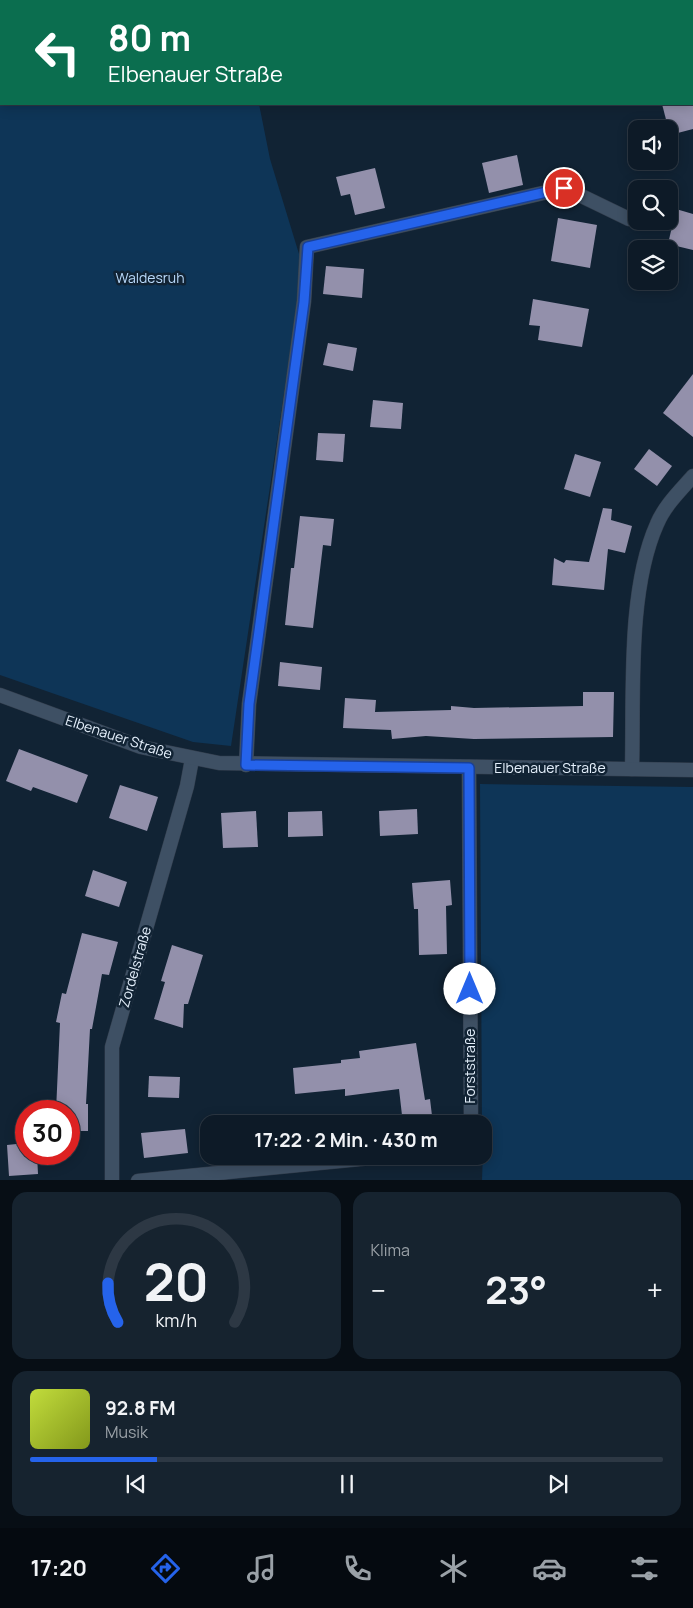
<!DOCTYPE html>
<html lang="de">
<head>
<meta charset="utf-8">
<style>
  :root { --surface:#0d1a27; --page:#16232f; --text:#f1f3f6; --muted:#9aa1a7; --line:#2d3844; --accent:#2563eb }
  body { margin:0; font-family:Manrope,sans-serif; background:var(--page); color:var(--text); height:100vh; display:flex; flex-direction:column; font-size:19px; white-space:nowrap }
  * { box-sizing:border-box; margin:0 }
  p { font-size:16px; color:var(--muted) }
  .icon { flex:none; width:28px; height:28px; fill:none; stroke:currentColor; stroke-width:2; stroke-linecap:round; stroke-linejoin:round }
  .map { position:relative; height:1180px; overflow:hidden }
  .drawer { display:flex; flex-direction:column; gap:12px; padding:12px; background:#070e15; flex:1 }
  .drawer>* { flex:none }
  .hud { position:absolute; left:0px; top:0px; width:694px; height:105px; box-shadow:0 2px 12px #0003,0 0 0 1px var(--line); background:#0b6e4f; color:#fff; overflow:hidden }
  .fabs { position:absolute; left:628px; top:120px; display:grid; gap:10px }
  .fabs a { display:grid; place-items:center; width:50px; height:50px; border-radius:10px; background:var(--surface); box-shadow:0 2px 12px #0003,0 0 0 1px var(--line); font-size:25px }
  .speed { position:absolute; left:15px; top:1100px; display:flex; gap:10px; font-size:25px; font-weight:700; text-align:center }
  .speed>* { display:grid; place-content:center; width:65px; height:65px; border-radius:50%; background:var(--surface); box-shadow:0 2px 12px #0003,0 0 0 1px var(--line); line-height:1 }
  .speed .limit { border:8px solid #d22; background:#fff; color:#111 }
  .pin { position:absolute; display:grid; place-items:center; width:42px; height:42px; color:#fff; margin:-21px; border:2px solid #fff; border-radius:50%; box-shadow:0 1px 5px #0007 }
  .me { position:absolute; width:55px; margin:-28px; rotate:0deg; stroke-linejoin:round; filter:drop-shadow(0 0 4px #0008) }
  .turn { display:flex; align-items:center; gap:18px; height:105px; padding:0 25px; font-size:22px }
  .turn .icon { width:65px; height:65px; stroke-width:2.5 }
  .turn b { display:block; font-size:35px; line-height:42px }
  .big { font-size:38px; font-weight:700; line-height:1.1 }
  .drawer .widget { flex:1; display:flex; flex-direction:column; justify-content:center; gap:8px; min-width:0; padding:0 18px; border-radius:15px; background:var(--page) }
  .drawer .dial { align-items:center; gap:0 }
  .dial svg { height:130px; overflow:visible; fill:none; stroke:var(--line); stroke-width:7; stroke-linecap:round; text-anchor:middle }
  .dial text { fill:var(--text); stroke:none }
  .song { display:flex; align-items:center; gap:15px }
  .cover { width:60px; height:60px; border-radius:8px; background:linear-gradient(135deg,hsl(70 70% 55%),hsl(70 70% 35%)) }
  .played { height:5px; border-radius:2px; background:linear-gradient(90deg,var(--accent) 20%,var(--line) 20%) }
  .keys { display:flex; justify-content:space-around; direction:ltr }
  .heat { display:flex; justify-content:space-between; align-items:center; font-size:28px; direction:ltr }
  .drawer .tiles { flex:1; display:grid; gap:12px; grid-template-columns:1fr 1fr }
  .widget:last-child { grid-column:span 2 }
  .trip { position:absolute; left:200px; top:1115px; width:292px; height:50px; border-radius:15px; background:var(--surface); box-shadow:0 2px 12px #0003,0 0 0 1px var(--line); font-weight:700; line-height:50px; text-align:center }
  .menu { display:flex; height:80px; justify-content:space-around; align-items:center; background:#050a10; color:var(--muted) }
  .menu .icon { width:35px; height:35px }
  .menu .current { color:var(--accent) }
  .menu b { font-size:22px; color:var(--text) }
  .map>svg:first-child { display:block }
</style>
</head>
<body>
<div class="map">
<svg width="693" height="1181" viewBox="0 0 693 1181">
  <rect width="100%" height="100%" fill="#112334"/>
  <g fill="#0e3557">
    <polygon points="0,0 247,0 1,1 1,104 259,104 270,159 303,267 231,746 193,742 0,675"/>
    <polygon points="480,784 693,787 693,1180 482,1180 484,1124 482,1124"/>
  </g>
  <g fill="#9390ab">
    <polygon points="662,104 693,104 693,129 670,135"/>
    <polygon points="517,155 523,185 489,193 482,163"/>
    <polygon points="375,168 385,208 355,215 350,194 341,196 336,177"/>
    <polygon points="676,209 693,214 693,250 668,244"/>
    <polygon points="558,218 597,225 590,268 551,261"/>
    <polygon points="326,266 364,269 362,298 323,294"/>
    <polygon points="533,299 589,309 582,347 538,340 540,326 529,325"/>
    <polygon points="328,343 357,348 353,371 323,365"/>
    <polygon points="693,374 693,437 663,413"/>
    <polygon points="373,400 403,403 401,429 370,427"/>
    <polygon points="318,433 345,434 343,462 316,460"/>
    <polygon points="649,449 672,466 657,486 634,469"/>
    <polygon points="575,454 601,462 590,497 564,489"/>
    <polygon points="603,508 612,509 611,520 632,526 625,553 608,549 604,590 552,585 554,558 564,563 566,560 589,562"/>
    <polygon points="300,516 334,519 331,546 323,545 313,628 285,625 291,568 294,568"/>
    <polygon points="280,662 322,667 320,690 278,686"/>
    <polygon points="583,692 614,692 613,737 474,739 426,736 392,739 391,730 343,728 345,698 376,700 375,712 451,710 451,706 474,708 583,706"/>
    <polygon points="19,749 88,775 77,803 33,787 31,791 6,781"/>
    <polygon points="120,785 158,797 147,831 109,818"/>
    <polygon points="417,809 418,834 380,836 379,811"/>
    <polygon points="256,811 258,847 223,848 221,813"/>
    <polygon points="322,811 323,836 288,837 288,812"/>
    <polygon points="93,870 127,882 119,907 85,896"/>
    <polygon points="450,880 452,905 446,906 447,954 419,955 418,909 414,909 412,883"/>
    <polygon points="82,933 118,942 109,975 102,974 92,1029 90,1029 86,1104 88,1104 88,1131 69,1131 69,1111 56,1111 60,1023 56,1022 62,993 66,994"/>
    <polygon points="172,945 203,955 188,1004 184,1004 183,1028 154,1019 165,982 161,981"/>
    <polygon points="416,1043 425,1100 430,1099 433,1124 403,1124 399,1089 345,1096 345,1089 295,1094 293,1068 341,1063 341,1060 360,1058 359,1051"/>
    <polygon points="149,1076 180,1077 179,1098 148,1097"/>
    <polygon points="185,1129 188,1153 144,1158 141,1133"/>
    <polygon points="26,1143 26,1154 37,1154 38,1174 9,1176 7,1145"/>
  </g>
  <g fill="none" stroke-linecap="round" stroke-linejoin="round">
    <g stroke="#323d4c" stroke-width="15">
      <g id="minor">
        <polyline points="246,765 249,704 304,301 307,247 565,188 629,219"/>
        <polyline points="469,767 471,1124"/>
        <path d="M 632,769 C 634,695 627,591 657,524 C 665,505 680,491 693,476"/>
        <polyline points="112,1181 112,1047 187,786 192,759"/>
        <polyline points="138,1181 390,1156"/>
      </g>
    </g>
    <g stroke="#323d4c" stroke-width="15">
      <polyline id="tertiary" points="0,695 141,747 219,763 693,770"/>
    </g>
    <use href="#minor" stroke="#3e5064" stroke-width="14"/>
    <use href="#tertiary" stroke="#3e5064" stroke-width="14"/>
  </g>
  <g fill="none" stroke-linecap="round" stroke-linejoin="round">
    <g stroke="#184099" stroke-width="12">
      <polyline id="route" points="470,989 469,768 246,765 249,704 304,302 308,247 564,188"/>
    </g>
    <use href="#route" stroke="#2563eb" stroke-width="9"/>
  </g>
  <g text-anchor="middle" stroke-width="5" stroke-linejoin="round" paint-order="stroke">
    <g font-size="14" fill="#b9d9fa" stroke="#112334">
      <text x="150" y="283">Waldesruh</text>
    </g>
    <g font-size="14" fill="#e5f0fc" stroke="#112334">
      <text transform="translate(119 737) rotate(18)" y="5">Elbenauer Straße</text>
      <text x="550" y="773">Elbenauer Straße</text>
      <text transform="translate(135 967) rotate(-74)" y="5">Zordelstraße</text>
      <text transform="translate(470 1066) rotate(-90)" y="5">Forststraße</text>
    </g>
  </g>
</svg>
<div class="fabs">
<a><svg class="icon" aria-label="sound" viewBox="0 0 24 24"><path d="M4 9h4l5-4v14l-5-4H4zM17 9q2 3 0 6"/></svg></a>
<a><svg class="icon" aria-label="search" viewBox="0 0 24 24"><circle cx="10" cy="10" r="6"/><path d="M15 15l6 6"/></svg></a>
<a><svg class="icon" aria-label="layers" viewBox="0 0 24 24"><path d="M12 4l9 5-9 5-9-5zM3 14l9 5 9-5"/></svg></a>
</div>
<div class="speed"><div class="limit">30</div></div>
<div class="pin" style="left:564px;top:188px;background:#d93025"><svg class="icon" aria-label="arrive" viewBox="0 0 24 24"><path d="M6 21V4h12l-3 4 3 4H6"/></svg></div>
<svg class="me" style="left:470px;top:989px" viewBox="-20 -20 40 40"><circle r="19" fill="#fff"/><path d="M0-13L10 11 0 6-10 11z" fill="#2563eb"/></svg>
<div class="trip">17:22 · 2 Min. · 430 m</div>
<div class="hud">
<div class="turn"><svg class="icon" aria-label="left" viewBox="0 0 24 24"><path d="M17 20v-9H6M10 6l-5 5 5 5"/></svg><div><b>80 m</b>Elbenauer Straße</div></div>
</div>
</div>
<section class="drawer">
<div class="tiles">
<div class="widget dial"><svg viewBox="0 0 100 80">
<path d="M14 69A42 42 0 1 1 86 69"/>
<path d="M14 69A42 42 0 0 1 8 45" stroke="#2563eb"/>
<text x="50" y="56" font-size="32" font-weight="700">20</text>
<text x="50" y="72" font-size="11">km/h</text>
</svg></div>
<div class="widget"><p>Klima</p>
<div class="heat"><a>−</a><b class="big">23°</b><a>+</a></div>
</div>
<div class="widget">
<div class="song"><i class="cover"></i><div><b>92.8 FM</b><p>Musik</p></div></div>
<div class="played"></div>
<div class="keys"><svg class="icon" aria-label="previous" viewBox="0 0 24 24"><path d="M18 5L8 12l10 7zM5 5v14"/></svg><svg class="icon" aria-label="pause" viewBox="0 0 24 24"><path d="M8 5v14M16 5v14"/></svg><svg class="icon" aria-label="next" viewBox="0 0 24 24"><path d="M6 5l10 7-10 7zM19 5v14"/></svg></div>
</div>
</div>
</section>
<nav class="menu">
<b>17:20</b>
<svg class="icon current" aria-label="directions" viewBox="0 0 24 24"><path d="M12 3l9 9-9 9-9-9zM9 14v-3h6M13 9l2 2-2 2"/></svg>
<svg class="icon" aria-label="music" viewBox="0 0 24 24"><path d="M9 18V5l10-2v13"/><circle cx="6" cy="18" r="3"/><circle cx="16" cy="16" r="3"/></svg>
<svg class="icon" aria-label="phone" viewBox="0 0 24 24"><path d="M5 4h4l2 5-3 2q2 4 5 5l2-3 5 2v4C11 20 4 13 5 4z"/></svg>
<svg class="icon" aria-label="climate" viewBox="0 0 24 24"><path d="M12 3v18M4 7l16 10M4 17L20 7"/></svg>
<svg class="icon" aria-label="car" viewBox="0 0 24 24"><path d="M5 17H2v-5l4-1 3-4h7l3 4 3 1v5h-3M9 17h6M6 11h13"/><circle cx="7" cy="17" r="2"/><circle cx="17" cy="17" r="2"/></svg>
<svg class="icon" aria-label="filters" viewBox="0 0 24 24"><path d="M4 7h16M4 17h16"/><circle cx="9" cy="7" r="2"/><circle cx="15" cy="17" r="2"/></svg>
</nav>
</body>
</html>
